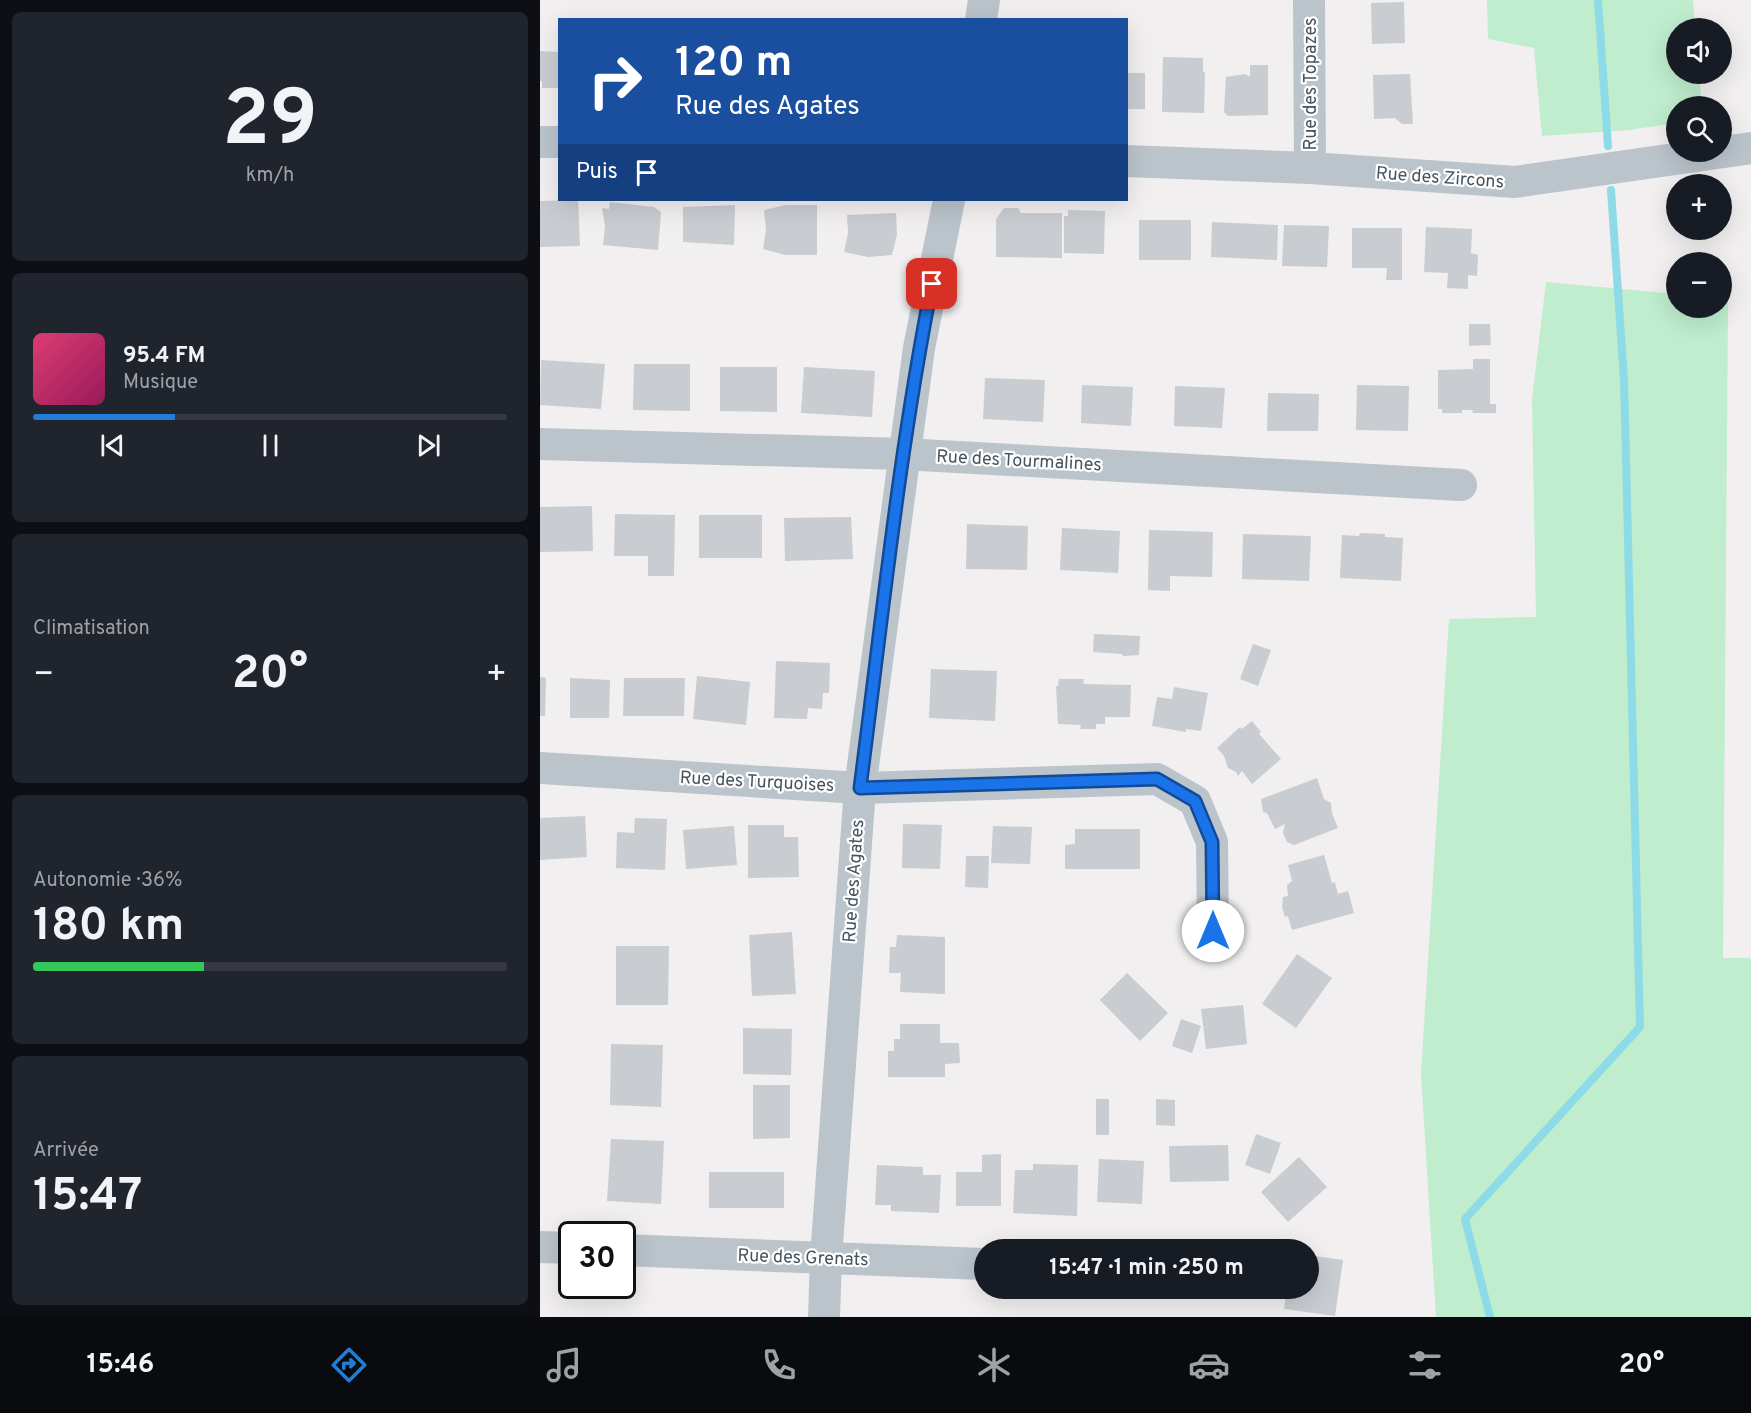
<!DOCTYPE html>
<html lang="fr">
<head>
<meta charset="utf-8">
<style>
  :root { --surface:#171b24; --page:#20242c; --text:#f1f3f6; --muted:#9ea1a6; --line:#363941; --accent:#217dd8 }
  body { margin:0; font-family:Overpass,sans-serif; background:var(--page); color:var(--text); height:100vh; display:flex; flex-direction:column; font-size:22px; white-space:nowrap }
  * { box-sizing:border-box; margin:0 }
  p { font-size:20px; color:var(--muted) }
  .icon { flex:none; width:33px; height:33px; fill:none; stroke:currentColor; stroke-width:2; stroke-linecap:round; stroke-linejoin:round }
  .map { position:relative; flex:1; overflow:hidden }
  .sheet { display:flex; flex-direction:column; gap:12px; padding:12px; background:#0d0f14; width:540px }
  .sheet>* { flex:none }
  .guide { position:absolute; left:18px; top:18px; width:570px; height:183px; border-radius:0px; box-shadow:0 6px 24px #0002; background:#1a4fa0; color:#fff; overflow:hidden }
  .buttons { position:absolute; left:1126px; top:18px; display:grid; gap:12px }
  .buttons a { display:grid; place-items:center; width:66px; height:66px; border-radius:50%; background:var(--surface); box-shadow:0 6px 24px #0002; font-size:30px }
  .speed { position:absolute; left:18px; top:1221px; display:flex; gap:12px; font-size:30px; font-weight:700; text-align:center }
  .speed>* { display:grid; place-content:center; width:78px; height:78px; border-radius:50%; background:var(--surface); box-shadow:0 6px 24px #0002; line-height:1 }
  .speed .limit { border:3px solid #111; border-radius:9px; background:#fff; color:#111 }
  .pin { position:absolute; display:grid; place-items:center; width:51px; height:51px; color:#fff; margin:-26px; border-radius:12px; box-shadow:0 3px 9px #0006 }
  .me { position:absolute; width:66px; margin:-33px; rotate:0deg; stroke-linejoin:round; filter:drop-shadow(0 0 4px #0008) }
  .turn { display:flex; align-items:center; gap:21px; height:126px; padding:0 18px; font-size:27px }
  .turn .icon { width:78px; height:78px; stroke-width:2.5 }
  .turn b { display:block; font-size:42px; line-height:51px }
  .then { display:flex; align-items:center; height:57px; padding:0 18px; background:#0003; gap:12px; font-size:22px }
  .big { font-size:45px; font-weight:700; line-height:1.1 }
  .sheet .widget { flex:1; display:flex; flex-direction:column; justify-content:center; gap:9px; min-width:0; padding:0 21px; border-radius:9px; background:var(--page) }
  .sheet .dial { align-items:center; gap:0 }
  .dial b { font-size:78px; line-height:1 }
  .song { display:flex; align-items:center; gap:18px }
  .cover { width:72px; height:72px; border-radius:9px; background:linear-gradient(135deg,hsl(340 70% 55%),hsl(330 70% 35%)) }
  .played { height:6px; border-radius:3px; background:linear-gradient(90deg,var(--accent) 30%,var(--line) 30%) }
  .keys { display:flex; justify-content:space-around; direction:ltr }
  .heat { display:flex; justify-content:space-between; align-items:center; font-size:33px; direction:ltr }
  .charge { height:9px; border-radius:4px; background:linear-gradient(90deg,#34c759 36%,var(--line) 0) }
  .trip { position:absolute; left:434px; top:1239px; width:345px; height:60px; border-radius:30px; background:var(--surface); box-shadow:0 6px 24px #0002; font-weight:700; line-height:60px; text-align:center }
  .tabs { display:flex; height:96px; justify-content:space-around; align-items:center; background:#090b0e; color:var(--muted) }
  .tabs .icon { width:42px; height:42px }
  .tabs .current { color:var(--accent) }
  .tabs b { font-size:27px; color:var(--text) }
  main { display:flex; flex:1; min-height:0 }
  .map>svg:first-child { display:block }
</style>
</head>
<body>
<main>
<section class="sheet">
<div class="widget dial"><b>29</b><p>km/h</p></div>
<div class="widget">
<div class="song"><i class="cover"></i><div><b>95.4 FM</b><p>Musique</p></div></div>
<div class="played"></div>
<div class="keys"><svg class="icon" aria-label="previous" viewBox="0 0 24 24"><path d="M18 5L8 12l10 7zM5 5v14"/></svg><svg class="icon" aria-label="pause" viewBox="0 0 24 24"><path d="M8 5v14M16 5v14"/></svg><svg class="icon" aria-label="next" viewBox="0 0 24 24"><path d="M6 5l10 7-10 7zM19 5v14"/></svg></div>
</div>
<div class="widget"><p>Climatisation</p>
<div class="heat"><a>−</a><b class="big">20°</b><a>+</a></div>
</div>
<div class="widget"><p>Autonomie · 36%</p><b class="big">180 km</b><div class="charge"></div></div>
<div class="widget"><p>Arrivée</p><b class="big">15:47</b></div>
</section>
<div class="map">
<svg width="1211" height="1317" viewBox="0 0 1211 1317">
  <rect width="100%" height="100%" fill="#f1efef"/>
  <g fill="#bfedce">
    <polygon points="947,0 1153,0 1155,28 1137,28 1137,74 1159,74 1162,106 1137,106 1137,123 1088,130 1002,136 994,48 948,39"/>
    <polygon points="1006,282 1137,294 1137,308 1182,308 1182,298 1188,299 1183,958 1211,958 1211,1317 896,1317 881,1074 909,619 996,617 992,400"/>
  </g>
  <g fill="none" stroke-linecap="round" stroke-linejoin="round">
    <g stroke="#8edbe8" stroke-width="8">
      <polyline points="1058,0 1068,146"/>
      <polyline points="950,1317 925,1219 1100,1027 1084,379 1071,190"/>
    </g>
  </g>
  <g fill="#c9ccd1">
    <polygon points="864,2 865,43 832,44 831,3"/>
    <polygon points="0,51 20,52 20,88 2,88 2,81 0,81"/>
    <polygon points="623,57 663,58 663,71 665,73 664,113 622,112"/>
    <polygon points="710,65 728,65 728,115 688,116 684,112 686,77 705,74 710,77"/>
    <rect x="586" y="73" width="19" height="36"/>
    <polygon points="870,74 873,124 862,124 855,118 834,119 833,75"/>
    <polygon points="38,200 40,246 0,247 0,201"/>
    <polygon points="70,202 114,207 121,212 118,250 63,245 65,226 62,208 69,209"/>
    <polygon points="195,205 194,245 143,242 143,207"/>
    <polygon points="246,205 277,205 277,255 245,255 223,249 226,230 224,210"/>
    <polygon points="464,208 478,208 481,213 522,213 522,258 456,257 456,219"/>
    <polygon points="528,210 565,211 564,254 524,253 524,216 528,216"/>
    <polygon points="356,213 357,235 352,255 328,257 304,252 308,233 307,215"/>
    <rect x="599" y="220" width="52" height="40"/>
    <polygon points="672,222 738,225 737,260 671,257"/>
    <polygon points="744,225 789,226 787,267 742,266"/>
    <polygon points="886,227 932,229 931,253 938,255 937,276 928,275 928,289 907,288 908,273 884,272"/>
    <polygon points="812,228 862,228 862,280 846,280 847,268 812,268"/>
    <polygon points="929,324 950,324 951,345 929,346"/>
    <polygon points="933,359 950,359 950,404 956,404 956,413 932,413 933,410 922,410 922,413 902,413 902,409 898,409 898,370 933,369"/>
    <polygon points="1,360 65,364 61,409 0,405"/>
    <polygon points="94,364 150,364 150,411 93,410"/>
    <polygon points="180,367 237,367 237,412 180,411"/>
    <polygon points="264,367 335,371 332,417 261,413"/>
    <polygon points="445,378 505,380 503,422 443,419"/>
    <polygon points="542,385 593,387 591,426 541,423"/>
    <polygon points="817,385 869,386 868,431 816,430"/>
    <polygon points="635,386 685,388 682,428 634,426"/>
    <polygon points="728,393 779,394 778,431 727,431"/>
    <polygon points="52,506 53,551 0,552 0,507"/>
    <polygon points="75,514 135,515 134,576 108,576 108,556 74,556"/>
    <rect x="159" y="515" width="63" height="43"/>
    <polygon points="311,517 313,559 245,561 244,518"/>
    <polygon points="427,524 488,526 487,570 426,569"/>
    <polygon points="522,528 580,531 578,573 520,570"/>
    <polygon points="609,530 673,532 672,577 630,576 630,591 608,590"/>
    <polygon points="820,533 845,534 845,537 863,538 861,581 800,578 802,535 819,536"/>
    <polygon points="703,534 771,536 769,581 702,579"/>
    <polygon points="554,634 600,636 599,655 583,656 582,654 553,652"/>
    <polygon points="713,644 731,650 718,686 700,679"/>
    <polygon points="236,661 290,663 289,693 283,693 282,709 268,708 267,719 234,718"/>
    <polygon points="391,669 457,671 455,721 389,718"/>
    <polygon points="157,676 210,682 206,725 153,719"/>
    <polygon points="0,677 6,678 5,716 0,716"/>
    <polygon points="30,678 70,680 69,718 30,718"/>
    <polygon points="84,678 145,678 144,716 83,716"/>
    <polygon points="519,679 544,679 543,684 591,685 590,717 565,717 565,724 556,724 556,729 540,729 541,725 518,724 516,686 518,686"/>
    <polygon points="634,687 668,693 661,731 646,729 646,732 612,726 617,697 632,699"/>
    <polygon points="712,721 721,732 719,734 741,759 712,784 702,771 698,776 696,772 688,768 684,756 677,748 700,727 702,729"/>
    <polygon points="777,778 784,799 791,803 792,813 798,828 754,845 747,842 743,833 745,824 735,829 727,813 723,812 721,799"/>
    <polygon points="45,816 47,857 0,860 0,818"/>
    <polygon points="95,818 127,819 125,870 76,868 77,832 94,833"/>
    <polygon points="363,824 402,825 400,869 362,868"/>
    <polygon points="208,825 244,825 244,837 258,837 259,877 208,878"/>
    <polygon points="194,826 197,865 146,869 143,830"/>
    <polygon points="453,826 492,827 490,864 451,863"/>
    <polygon points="535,829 600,829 600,869 525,869 525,845 535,844"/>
    <polygon points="784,855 792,883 795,882 798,894 808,891 814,913 752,930 748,916 745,917 742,907 743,897 748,896 747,885 752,881 748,865"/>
    <polygon points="426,856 449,856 448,888 425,887"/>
    <polygon points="252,932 256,994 212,996 209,935"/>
    <polygon points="357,935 405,937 405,994 360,992 361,973 349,973 350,947 356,947"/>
    <polygon points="76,946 129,946 128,1005 76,1005"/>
    <polygon points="757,954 792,978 756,1028 722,1004"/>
    <polygon points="587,973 628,1013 600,1041 560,1000"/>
    <polygon points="703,1005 707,1044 666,1049 661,1009"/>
    <polygon points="641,1019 661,1026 652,1053 632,1046"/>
    <polygon points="360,1024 400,1024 400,1043 419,1043 420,1063 405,1064 405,1077 348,1077 348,1051 354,1051 354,1039 360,1039"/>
    <polygon points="203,1028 252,1029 251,1075 203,1074"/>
    <polygon points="71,1044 123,1045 121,1107 70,1105"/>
    <polygon points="213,1085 250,1085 250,1138 213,1139"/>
    <rect x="556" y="1099" width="13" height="36"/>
    <polygon points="616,1099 635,1100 635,1126 616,1125"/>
    <polygon points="716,1134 741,1143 730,1174 705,1165"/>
    <polygon points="71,1139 124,1141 121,1204 67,1201"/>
    <polygon points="688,1145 689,1181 630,1182 629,1146"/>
    <polygon points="461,1154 461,1206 416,1206 416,1172 442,1172 442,1155"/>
    <polygon points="759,1157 787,1187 748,1222 721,1192"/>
    <polygon points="559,1159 604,1161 602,1204 557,1202"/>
    <polygon points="493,1164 538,1165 537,1216 473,1213 475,1170 493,1170"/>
    <polygon points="337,1165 383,1167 383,1175 401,1175 399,1213 351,1211 351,1205 335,1205"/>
    <rect x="169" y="1172" width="75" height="36"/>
    <polygon points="768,1255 803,1260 795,1316 744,1309 747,1288 768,1288"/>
  </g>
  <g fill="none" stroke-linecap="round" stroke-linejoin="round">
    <g stroke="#bbc4cb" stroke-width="32">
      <polyline points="769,0 770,168"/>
      <polyline points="441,20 444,0"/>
      <polyline points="0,142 20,142"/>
      <polyline points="586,161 770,168 975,182 1211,148"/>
      <polyline points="0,444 363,454 921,485"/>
      <polyline points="0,768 320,788 617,779 655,801 672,842 673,931"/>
      <polyline points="0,1247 32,1248"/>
      <polyline points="82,1250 444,1264"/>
      <polyline points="284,1317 286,1258 320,788 379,348 409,200"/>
    </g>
  </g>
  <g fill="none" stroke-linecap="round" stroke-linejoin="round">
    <g stroke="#114b97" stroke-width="15">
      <path id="route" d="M 392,284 C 359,451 342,620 320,788 L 617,779 L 655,801 L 672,842 L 673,931"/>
    </g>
    <use href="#route" stroke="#1a73e8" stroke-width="10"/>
  </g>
  <g text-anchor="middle" stroke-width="4.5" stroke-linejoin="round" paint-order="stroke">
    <g font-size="18" fill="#48535b" stroke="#fff">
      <text transform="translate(770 84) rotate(-90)" y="6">Rue des Topazes</text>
      <text transform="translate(900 177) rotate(4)" y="6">Rue des Zircons</text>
      <text transform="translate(479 460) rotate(3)" y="6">Rue des Tourmalines</text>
      <text transform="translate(217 781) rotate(3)" y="6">Rue des Turquoises</text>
      <text transform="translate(313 881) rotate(-86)" y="6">Rue des Agates</text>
      <text transform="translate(263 1257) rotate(2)" y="6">Rue des Grenats</text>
    </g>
  </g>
</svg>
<div class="buttons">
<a><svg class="icon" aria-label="sound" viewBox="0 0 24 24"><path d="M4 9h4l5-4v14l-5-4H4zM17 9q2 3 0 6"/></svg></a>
<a><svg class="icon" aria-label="search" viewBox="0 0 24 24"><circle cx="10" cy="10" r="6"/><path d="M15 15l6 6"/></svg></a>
<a>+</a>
<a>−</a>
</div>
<div class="speed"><div class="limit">30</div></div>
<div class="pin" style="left:392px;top:284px;background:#d93025"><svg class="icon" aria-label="arrive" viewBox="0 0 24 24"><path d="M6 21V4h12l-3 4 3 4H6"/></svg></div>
<svg class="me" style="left:673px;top:931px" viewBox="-20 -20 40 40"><circle r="19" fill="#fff"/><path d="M0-13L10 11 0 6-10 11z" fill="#1a73e8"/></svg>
<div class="trip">15:47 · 1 min · 250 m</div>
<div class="guide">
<div class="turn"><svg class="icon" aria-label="right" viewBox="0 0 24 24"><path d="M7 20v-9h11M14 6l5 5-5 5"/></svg><div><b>120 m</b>Rue des Agates</div></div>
<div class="then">Puis<svg class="icon" aria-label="arrive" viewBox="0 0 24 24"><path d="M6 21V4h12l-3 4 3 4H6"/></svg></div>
</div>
</div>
</main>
<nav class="tabs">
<b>15:46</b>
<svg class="icon current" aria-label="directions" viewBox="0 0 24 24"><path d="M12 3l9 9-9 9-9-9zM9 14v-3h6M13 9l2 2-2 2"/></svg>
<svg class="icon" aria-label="music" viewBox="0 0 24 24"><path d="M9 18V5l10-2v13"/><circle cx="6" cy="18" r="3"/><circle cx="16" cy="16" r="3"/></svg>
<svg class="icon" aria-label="phone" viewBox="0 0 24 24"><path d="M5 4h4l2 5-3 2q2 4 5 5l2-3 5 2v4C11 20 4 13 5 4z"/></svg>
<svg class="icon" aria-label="climate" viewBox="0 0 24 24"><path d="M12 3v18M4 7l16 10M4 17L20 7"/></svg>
<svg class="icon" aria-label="car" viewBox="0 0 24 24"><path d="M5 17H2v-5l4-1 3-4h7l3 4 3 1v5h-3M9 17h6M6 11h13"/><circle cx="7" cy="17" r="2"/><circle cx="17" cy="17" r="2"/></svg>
<svg class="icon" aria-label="filters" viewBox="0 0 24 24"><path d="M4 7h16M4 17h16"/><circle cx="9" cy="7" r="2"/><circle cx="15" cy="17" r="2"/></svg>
<b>20°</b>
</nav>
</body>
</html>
